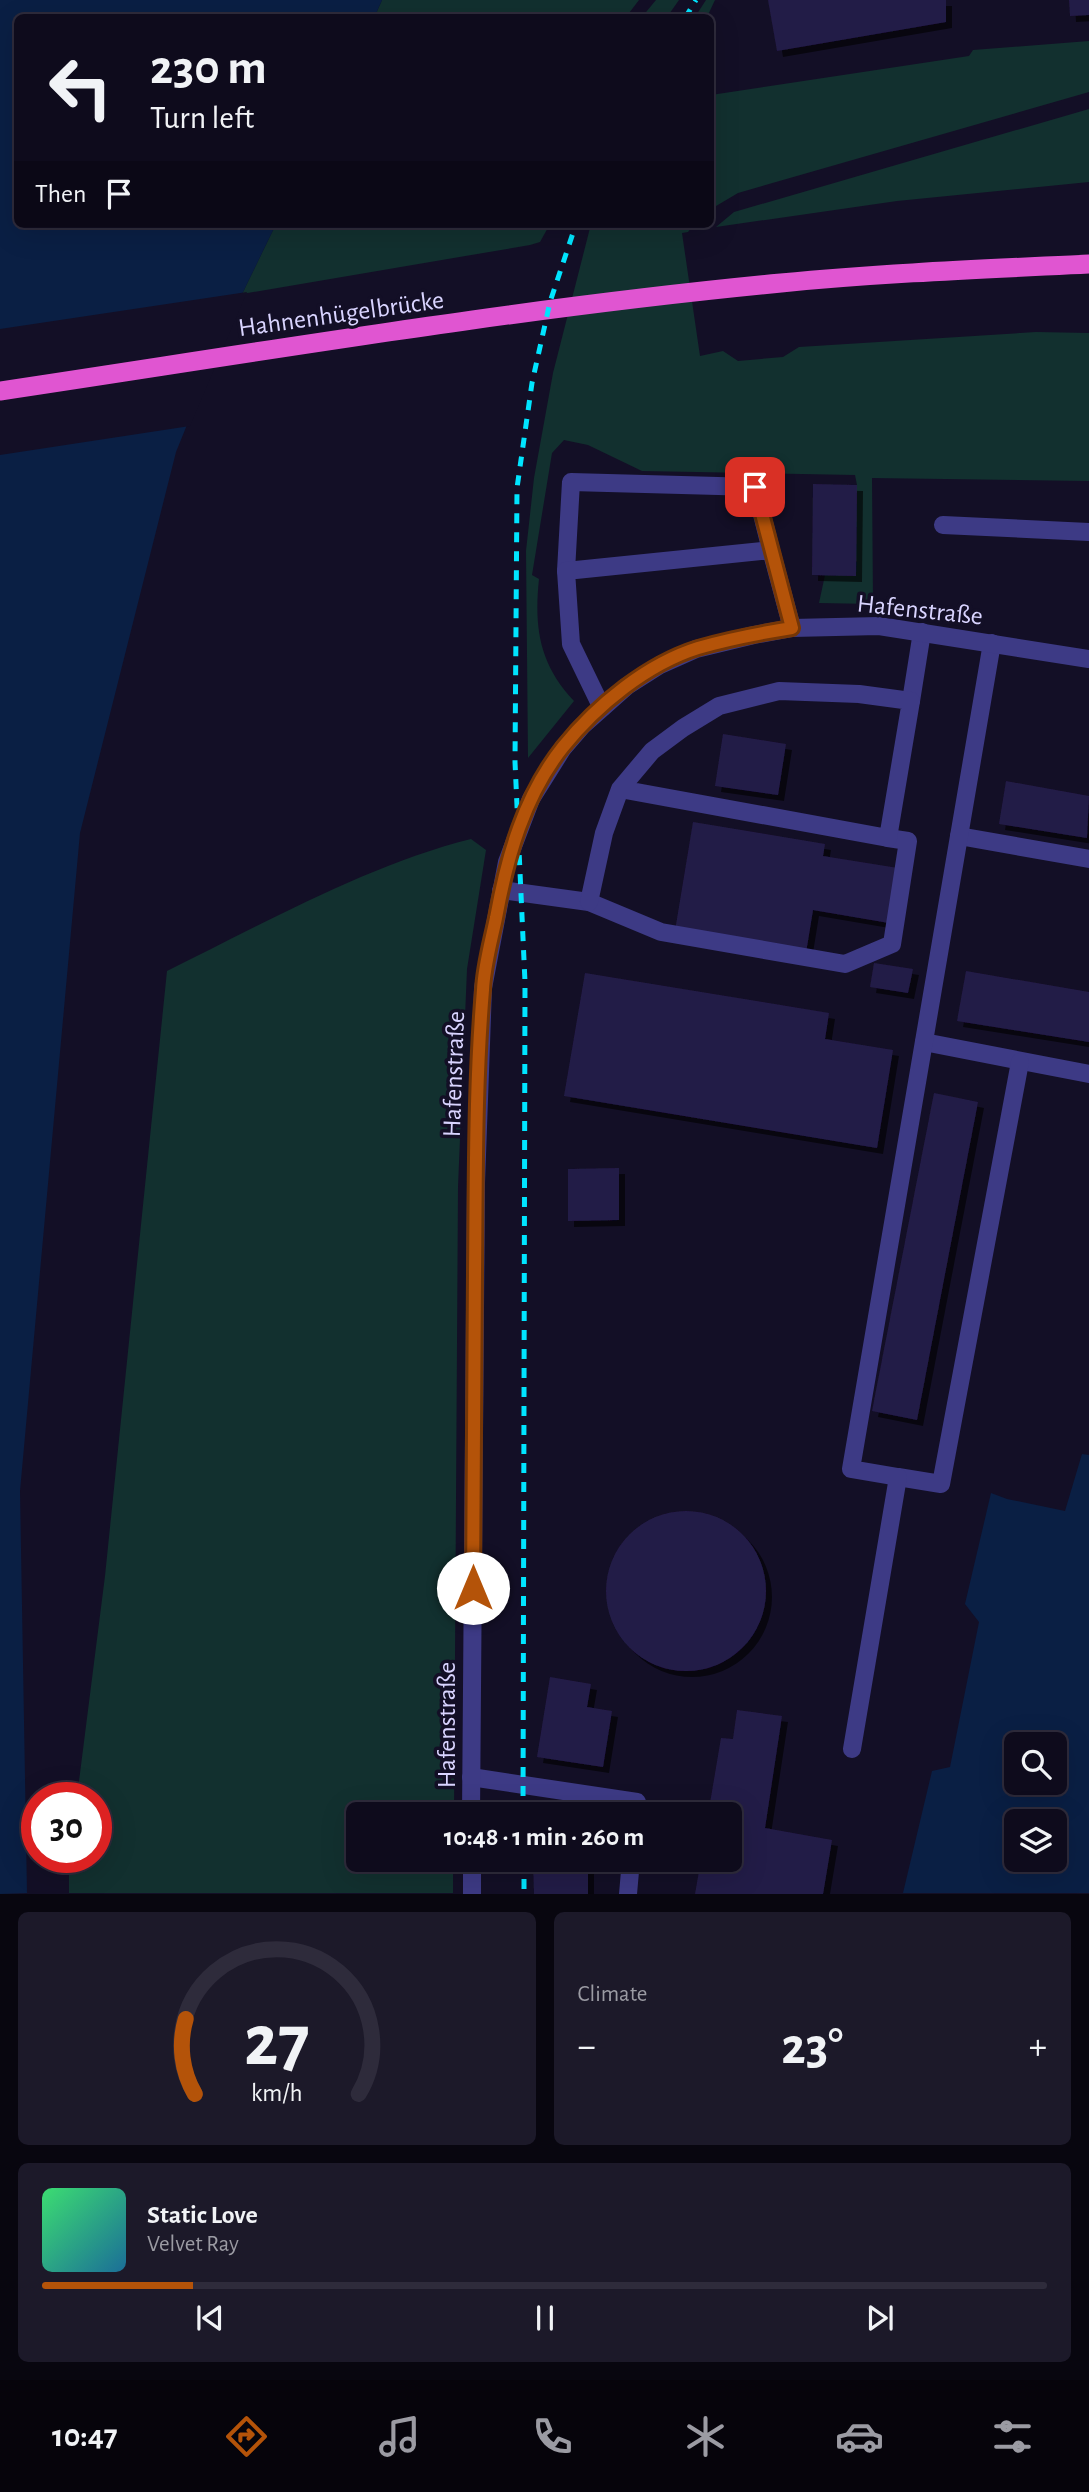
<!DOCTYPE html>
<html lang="en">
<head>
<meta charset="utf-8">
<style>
  :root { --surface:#0e0b1c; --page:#1c1929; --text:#f1f3f6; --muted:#9b9ba3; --line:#2e2b3b; --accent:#b45309 }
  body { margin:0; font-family:"Alegreya Sans",sans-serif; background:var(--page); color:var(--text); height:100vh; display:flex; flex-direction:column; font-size:26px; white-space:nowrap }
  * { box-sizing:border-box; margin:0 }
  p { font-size:23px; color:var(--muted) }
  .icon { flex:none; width:38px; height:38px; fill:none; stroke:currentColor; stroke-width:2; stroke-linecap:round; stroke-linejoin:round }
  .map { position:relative; height:1894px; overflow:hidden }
  .details { display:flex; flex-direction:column; gap:18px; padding:18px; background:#08060f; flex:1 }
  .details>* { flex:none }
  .guide { position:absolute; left:14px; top:14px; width:700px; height:214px; border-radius:10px; box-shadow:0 7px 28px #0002,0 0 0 2px var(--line); background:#0e0b1c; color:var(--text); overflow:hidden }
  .buttons { position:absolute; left:1004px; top:1732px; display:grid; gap:14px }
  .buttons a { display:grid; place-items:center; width:63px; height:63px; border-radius:10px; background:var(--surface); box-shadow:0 7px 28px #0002,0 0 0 2px var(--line); font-size:35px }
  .speed { position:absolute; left:21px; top:1782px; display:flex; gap:14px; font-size:35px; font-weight:700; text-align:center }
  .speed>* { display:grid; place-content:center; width:91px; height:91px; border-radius:50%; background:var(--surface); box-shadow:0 7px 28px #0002,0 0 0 2px var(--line); line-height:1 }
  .speed .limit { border:10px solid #d22; background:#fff; color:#111 }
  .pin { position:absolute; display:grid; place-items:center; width:60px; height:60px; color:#fff; margin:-30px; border-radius:14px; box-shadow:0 4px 10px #0006 }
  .me { position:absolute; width:77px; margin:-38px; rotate:0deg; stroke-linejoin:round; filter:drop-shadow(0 0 5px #0008) }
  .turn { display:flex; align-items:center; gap:24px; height:147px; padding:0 21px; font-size:32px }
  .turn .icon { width:91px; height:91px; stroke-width:2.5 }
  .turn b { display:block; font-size:49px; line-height:60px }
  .then { display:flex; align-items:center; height:66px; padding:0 21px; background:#0003; gap:14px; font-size:26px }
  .big { font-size:52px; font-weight:600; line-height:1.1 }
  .details .widget { flex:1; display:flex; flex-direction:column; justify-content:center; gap:10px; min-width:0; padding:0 24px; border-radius:10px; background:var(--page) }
  .details .dial { align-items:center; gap:0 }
  .dial svg { height:182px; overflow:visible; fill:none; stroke:var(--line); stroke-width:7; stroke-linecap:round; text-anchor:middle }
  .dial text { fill:var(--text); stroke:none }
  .song { display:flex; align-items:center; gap:21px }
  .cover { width:84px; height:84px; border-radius:10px; background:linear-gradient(135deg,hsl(140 70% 55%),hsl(200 70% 35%)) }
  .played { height:7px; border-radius:4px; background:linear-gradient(90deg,var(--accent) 15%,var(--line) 15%) }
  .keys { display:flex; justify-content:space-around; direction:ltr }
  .heat { display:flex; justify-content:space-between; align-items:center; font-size:38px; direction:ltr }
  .details .tiles { flex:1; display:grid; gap:18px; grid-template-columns:1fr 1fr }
  .widget:last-child { grid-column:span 2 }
  .trip { position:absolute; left:346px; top:1802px; width:396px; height:70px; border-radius:10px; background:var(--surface); box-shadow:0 7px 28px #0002,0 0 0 2px var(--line); font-weight:600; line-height:70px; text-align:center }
  .tabs { display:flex; height:112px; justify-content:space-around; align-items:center; background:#06040b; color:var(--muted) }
  .tabs .icon { width:49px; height:49px }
  .tabs .selected { color:var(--accent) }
  .tabs b { font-size:32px; color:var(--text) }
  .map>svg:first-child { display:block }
</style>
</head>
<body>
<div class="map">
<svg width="1089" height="1894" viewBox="0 0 1089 1894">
  <defs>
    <filter id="shadow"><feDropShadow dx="6" dy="6" stdDeviation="0" flood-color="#0009"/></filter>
  </defs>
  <rect width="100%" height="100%" fill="#130f26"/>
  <g fill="#12302f">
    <polygon points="382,0 639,0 626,17 374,18"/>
    <polygon points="656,0 679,0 667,17 642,17"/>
    <polygon points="706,0 715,0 707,17 695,17"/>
    <polygon points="1089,41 1089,92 738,193 711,209 711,95 969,56 973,50"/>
    <polygon points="1089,109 1089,182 897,201 716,227 734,212"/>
    <polygon points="276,224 550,224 540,242 530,245 242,294"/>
    <path d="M 591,224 L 694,224 L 688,232 L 682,233 L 700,356 L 723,351 L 738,361 L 783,357 L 799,347 L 1036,332 L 1089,333 L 1089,481 L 872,478 L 873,604 L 819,603 L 825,575 L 857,485 L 855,475 L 642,471 L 588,445 L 564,440 L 552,453 L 532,575 L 539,579 C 534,627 539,664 574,701 L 528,758 L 526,551 L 534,478 L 553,373 Z"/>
    <path d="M 471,839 L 486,850 L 467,969 L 458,1187 L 454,1815 L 359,1815 L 359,1860 L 453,1860 L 453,1893 L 69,1893 L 69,1857 L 96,1857 L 96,1797 L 77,1797 L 105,1576 L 167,971 C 263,924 367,865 471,839 Z"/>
  </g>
  <g fill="#0a1f44" fill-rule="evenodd">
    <polygon points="0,0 382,0 374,18 18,18 18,224 276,224 229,321 176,452 80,833 20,1491 27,1893 0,1894"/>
    <path d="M 1082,1454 L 1089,1455 L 1089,1893 L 903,1893 L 932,1771 L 950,1767 L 979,1622 L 965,1604 L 991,1493 L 1007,1499 L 1065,1511 ZM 1017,1745 L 1055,1745 L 1055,1783 L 1017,1783 ZM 1017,1822 L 1055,1822 L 1055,1860 L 1017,1860 Z"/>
  </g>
  <polygon fill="#130f26" points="247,292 190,426 0,455 0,329"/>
  <g fill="#241b47" filter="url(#shadow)">
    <polygon points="768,0 946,0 946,22 777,51"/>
    <polygon points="1069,0 1089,0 1089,15 1070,16"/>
    <polygon points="813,484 857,485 856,576 812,575"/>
    <polygon points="723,734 786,744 778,795 715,786"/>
    <polygon points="1006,781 1089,796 1087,838 999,824"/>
    <polygon points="693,822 825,844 823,856 898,868 889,923 813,910 805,959 674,937"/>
    <polygon points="874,963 913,969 908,993 870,987"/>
    <polygon points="966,971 1089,992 1089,1042 957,1021"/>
    <polygon points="585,973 829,1013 825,1039 893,1050 877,1148 564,1096"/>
    <polygon points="934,1093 978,1102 917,1420 872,1411"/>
    <polygon points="619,1168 619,1220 568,1221 568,1169"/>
    <circle cx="686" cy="1591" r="80"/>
    <polygon points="550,1677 591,1684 587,1707 612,1711 603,1767 537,1757"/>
    <polygon points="737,1710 782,1716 765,1828 832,1840 823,1894 695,1894 701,1860 730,1860 730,1815 708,1815 721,1738 733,1739"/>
    <polygon points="588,1861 588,1894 534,1894 533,1862"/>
  </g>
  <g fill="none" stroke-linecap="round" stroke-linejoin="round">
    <g stroke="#3d3a85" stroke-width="18">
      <polyline points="943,525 1089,532"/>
      <polyline points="566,571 571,482 755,487 771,550"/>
      <polyline points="911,701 922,632"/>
      <polyline points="602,708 571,644 566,571 771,550 792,628"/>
      <polyline points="959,836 1089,859"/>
      <polyline points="501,890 589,902 661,932 845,964 892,944 908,841 888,838"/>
      <polyline points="589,902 604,833 620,789 652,751 683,728 719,706 779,691 859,694 911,701 888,838 620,789"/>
      <polyline points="924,1042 1089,1074"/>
      <polyline points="898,1477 941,1484 1020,1062"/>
      <polyline points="852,1749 898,1477 851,1469 992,643"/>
      <polyline points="471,1777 637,1802 636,1815"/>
      <polyline points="628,1894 631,1860"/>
    </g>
    <g stroke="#3d3a85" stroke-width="18">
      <polyline points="471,1815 476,1183 483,988 507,862 531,799 563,748 582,726 627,686 660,665 696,649 754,635 792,628 879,626 1089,659"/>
      <polyline points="472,1860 472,1894"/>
    </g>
    <path stroke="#e055d1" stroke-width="19" d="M 0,391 C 260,352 519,308 781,283 C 883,273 986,269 1089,264"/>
    <g stroke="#00e5ff" stroke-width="5" stroke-dasharray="10 9" stroke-linecap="butt">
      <polyline points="685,18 696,0"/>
      <polyline points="523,1815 525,982 515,762 517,488 532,383 550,302 576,224"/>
      <polyline points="524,1860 524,1894"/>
    </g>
  </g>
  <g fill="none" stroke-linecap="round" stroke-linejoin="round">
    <g stroke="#753606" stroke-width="18">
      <path id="route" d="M 473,1588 C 474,1483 475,1378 475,1272 C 476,1179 475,1084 483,990 C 484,966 491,942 496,918 C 507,857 524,796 563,747 C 597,705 647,664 698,648 C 729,639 761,633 792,628 L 755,487"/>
    </g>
    <use href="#route" stroke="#b45309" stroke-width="12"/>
  </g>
  <g text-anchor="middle" stroke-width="7" stroke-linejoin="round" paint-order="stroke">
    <g font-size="26" fill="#d9d4ff" stroke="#130f26">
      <text transform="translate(341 313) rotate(-8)" y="9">Hahnenhügelbrücke</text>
      <text transform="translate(920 609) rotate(6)" y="9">Hafenstraße</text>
      <text transform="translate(453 1074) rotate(-88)" y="9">Hafenstraße</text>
      <text transform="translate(446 1725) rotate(-90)" y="9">Hafenstraße</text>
    </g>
  </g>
</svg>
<div class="buttons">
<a><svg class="icon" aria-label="search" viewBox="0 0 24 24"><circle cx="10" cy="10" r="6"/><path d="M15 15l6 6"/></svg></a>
<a><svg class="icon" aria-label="layers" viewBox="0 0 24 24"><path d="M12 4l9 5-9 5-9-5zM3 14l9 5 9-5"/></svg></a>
</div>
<div class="speed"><div class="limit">30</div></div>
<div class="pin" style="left:755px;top:487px;background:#d93025"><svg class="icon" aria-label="arrive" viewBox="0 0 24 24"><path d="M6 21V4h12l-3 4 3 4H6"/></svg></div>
<svg class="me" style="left:473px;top:1588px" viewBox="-20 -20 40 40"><circle r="19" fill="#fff"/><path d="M0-13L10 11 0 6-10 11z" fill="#b45309"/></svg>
<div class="trip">10:48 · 1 min · 260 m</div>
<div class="guide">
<div class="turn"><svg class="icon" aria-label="left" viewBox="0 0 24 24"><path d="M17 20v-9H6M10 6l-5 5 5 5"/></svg><div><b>230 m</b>Turn left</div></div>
<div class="then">Then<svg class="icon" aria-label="arrive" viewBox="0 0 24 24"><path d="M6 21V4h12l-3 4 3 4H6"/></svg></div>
</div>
</div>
<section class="details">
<div class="tiles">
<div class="widget dial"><svg viewBox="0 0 100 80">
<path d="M14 69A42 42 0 1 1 86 69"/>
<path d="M14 69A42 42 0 0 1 10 36" stroke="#b45309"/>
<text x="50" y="56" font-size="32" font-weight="700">27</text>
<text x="50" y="72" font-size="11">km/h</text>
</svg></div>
<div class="widget"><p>Climate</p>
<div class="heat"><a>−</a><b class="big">23°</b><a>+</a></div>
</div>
<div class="widget">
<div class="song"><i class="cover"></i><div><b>Static Love</b><p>Velvet Ray</p></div></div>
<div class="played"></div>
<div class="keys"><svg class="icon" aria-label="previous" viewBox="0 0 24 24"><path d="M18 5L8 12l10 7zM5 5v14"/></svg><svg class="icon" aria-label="pause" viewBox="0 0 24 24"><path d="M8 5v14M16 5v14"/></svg><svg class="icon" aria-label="next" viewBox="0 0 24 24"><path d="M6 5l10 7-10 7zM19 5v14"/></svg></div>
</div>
</div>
</section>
<nav class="tabs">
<b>10:47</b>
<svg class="icon selected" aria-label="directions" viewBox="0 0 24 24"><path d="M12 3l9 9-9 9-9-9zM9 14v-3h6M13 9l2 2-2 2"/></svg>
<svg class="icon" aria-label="music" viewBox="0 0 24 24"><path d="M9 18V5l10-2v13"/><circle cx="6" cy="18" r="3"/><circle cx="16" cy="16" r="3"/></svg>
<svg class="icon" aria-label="phone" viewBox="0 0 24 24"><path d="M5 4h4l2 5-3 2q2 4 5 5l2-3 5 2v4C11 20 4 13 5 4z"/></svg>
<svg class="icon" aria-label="climate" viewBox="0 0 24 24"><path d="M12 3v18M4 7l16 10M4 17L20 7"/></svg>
<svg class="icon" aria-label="car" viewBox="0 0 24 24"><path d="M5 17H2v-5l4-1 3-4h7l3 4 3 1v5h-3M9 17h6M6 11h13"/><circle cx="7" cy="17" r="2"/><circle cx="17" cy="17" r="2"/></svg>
<svg class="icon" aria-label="filters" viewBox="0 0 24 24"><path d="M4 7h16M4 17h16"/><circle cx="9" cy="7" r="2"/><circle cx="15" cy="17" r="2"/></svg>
</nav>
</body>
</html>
